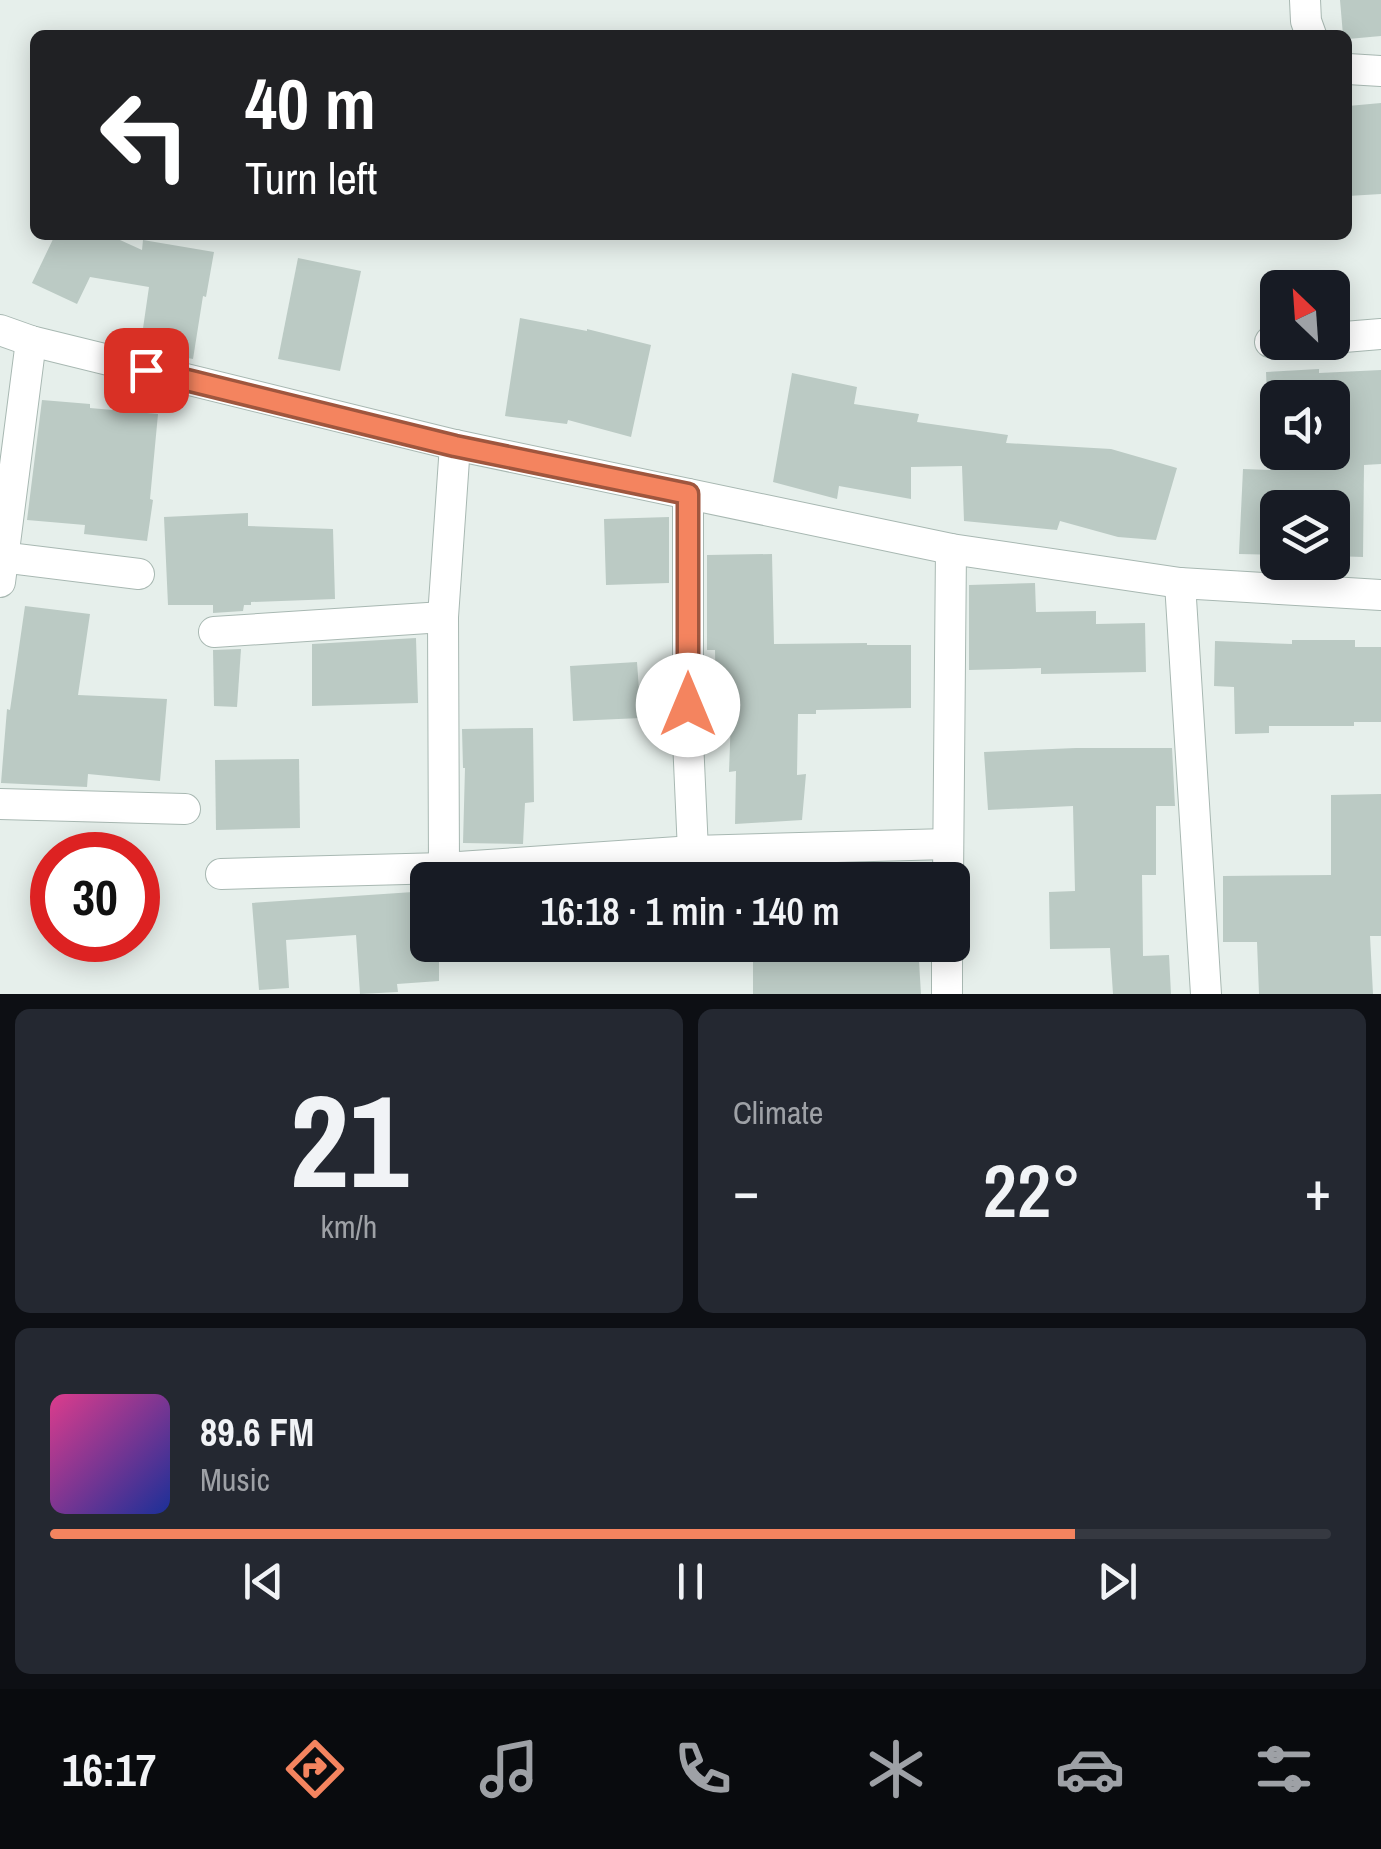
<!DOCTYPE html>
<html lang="en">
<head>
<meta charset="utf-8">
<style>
  :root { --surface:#171b24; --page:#242831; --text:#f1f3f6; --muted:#9ea1a6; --line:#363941; --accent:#f4845f }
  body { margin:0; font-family:"Archivo Narrow",sans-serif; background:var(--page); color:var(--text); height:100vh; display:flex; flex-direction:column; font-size:38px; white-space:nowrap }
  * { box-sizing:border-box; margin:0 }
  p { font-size:32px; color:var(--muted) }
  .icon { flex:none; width:55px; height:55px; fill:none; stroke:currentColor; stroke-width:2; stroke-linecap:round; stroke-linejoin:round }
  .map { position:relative; height:994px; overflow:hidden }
  .side { display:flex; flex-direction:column; gap:15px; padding:15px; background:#0d0f14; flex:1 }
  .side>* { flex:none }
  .top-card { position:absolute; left:30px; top:30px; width:1322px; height:210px; border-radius:15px; box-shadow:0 5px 25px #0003; background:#202124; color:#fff; overflow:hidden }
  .needle { width:65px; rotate:335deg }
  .fabs { position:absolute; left:1260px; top:270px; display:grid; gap:20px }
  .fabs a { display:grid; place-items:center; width:90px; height:90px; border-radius:15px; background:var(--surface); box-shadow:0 5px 25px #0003; font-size:50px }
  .speed { position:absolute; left:30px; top:832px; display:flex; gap:20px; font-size:50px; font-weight:700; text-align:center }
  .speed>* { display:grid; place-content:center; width:130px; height:130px; border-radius:50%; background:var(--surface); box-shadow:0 5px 25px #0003; line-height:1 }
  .speed .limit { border:15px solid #d22; background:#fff; color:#111 }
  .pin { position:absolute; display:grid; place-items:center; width:85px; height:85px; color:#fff; margin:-42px; border-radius:20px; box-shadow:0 5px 15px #0006 }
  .me { position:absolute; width:110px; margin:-55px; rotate:0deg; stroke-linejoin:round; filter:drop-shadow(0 0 8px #0008) }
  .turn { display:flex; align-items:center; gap:35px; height:210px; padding:0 50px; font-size:45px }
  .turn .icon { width:130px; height:130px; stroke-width:2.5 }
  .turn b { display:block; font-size:70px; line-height:85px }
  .big { font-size:75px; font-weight:600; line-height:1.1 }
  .side .tile { flex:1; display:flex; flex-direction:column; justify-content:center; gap:15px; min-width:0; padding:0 35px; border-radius:15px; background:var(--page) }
  .side .dial { align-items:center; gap:0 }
  .dial b { font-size:130px; line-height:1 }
  .song { display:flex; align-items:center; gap:30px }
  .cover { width:120px; height:120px; border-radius:15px; background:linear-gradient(135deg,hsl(330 70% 55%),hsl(230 70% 35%)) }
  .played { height:10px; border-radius:5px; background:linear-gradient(90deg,var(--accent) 80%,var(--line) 80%) }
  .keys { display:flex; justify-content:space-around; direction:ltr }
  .heat { display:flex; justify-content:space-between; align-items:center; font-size:55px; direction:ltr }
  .side .tiles { flex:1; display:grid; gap:15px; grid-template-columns:1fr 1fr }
  .tile:last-child { grid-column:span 2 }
  .trip { position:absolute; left:410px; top:862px; width:560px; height:100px; border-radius:15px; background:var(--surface); box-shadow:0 5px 25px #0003; font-weight:600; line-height:100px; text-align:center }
  .menu { display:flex; height:160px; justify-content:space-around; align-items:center; background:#090b0e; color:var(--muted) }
  .menu .icon { width:70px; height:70px }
  .menu .selected { color:var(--accent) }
  .menu b { font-size:45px; color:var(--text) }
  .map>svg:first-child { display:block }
</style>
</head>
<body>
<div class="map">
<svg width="1381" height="994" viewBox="0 0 1381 994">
  <rect width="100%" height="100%" fill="#e6efeb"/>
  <g fill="#bbcac4" fill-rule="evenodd">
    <polygon points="1340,0 1381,0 1381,36 1348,39 1348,35 1343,35"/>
    <polygon points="1381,103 1381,194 1348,196 1348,106"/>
    <polygon points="55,235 109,235 142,250 143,240 214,252 206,297 203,296 193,359 140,349 149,287 90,277 77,304 32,283"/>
    <polygon points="298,258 361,271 340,371 278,359"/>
    <polygon points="520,318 587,331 587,329 651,345 631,437 568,420 567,424 505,416"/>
    <path d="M 1319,369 L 1319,373 L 1381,370 L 1381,464 L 1364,465 L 1363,557 L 1332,556 L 1332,508 L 1278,508 L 1278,555 L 1239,554 L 1243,469 L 1270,470 L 1266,372 ZM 1278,398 L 1332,398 L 1332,452 L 1278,452 Z"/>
    <polygon points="792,373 857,387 854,404 919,414 917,422 1008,435 1006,443 1111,449 1177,468 1156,540 1118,537 1060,521 1057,530 964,521 962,466 911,467 911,499 839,486 837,499 773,482"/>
    <polygon points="42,400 90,404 90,408 158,414 150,499 153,500 147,541 84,534 85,525 27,520"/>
    <polygon points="248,513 248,526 333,529 335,599 251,602 251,605 244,605 243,611 213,613 213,605 168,605 164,517"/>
    <polygon points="669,517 669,583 606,585 604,519"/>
    <polygon points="772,554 774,644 867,643 867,645 911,645 911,708 816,710 816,714 798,714 797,775 806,774 802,820 735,824 736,771 729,772 731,716 716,716 715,650 707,650 707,555"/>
    <polygon points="1035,583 1036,612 1096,611 1096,624 1145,623 1146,672 1041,674 1041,668 969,670 969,585"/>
    <polygon points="25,606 90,614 78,695 167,699 160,781 88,774 87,787 1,783 7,709 10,710"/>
    <polygon points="416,638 418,703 312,706 312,644"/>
    <polygon points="1292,640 1355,640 1355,647 1381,647 1381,722 1354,722 1354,726 1269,726 1269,733 1235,734 1234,687 1214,686 1215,641 1292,644"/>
    <polygon points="241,649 237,707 214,706 213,650"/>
    <polygon points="637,662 641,718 573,721 570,666"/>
    <polygon points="533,728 534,802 525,803 523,844 463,843 465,768 463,768 462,729"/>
    <polygon points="1076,748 1172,748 1175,806 1156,806 1156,875 1142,875 1143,956 1169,955 1171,994 1113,994 1110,948 1050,949 1049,892 1075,891 1073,806 988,810 984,752"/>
    <polygon points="299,759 300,828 216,830 215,760"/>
    <polygon points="1381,794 1381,936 1370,936 1373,994 1259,994 1257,942 1223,942 1223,876 1331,875 1331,795"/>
    <polygon points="428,891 428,945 439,945 439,981 397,984 398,992 360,994 356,935 286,940 289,988 259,990 252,903"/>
    <polygon points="753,945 918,945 921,994 753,994"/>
  </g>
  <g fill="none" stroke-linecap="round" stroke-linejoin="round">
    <g stroke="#a8b8b2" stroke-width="32">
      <g id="minor">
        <polyline points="1305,0 1306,21 1311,35"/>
        <polyline points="1348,69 1381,71"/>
        <polyline points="0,330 31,341 455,445 951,549 1180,583 1381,595"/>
        <polyline points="1332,338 1381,334"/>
        <polyline points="1270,342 1278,341"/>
        <polyline points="688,494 688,740 693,851"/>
        <polyline points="0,557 139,574"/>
        <polyline points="0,582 31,341"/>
        <polyline points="1180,583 1206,994"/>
        <polyline points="214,632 443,617"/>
        <polyline points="0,804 185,809"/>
        <polyline points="444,868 443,617 455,445"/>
        <polyline points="221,874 444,868 693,851 948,844"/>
        <polyline points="948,880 951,549"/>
        <polyline points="947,994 947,945"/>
      </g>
    </g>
    <use href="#minor" stroke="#fff" stroke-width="30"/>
  </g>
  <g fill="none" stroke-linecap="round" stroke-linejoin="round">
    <g stroke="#9f563e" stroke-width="25">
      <polyline id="route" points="146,370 455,446 688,494 688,705"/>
    </g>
    <use href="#route" stroke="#f4845f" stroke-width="18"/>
  </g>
</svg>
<div class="fabs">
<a><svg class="needle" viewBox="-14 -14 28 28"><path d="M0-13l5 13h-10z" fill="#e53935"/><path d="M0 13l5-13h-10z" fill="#9ea1a6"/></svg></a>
<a><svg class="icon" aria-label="sound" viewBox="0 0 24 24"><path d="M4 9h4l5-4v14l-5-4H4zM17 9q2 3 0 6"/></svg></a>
<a><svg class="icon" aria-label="layers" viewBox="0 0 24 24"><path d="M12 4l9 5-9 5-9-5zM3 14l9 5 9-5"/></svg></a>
</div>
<div class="speed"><div class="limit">30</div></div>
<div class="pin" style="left:146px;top:370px;background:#d93025"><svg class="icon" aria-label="arrive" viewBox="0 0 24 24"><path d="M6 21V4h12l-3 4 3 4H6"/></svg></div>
<svg class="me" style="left:688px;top:705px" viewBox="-20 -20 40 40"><circle r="19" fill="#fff"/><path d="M0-13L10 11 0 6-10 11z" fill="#f4845f"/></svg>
<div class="trip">16:18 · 1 min · 140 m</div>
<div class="top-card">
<div class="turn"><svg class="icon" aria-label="left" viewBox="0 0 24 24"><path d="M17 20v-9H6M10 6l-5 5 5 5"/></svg><div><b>40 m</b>Turn left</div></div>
</div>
</div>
<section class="side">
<div class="tiles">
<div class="tile dial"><b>21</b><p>km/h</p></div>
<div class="tile"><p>Climate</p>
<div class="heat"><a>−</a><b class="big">22°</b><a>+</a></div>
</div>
<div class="tile">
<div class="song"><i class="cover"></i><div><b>89.6 FM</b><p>Music</p></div></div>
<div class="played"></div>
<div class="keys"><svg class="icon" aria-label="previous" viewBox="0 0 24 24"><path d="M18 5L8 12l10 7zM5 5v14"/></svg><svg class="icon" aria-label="pause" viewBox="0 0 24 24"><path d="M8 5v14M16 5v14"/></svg><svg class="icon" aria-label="next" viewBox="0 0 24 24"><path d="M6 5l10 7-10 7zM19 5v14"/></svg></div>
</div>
</div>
</section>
<nav class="menu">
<b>16:17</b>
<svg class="icon selected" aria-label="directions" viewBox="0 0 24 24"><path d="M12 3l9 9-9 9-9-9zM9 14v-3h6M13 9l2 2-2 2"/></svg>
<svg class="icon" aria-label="music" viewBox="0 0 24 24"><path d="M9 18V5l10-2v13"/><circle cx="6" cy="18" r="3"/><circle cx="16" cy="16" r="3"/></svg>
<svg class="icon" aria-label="phone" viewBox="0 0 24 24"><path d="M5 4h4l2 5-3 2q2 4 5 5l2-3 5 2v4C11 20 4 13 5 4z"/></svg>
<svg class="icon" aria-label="climate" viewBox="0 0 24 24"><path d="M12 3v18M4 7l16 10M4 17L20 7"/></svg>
<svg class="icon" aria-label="car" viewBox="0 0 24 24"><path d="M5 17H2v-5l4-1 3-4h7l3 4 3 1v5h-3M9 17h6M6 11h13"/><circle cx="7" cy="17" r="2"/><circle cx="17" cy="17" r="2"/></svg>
<svg class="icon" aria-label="filters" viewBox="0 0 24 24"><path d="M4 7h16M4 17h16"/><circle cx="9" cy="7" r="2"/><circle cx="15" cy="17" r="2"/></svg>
</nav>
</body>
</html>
